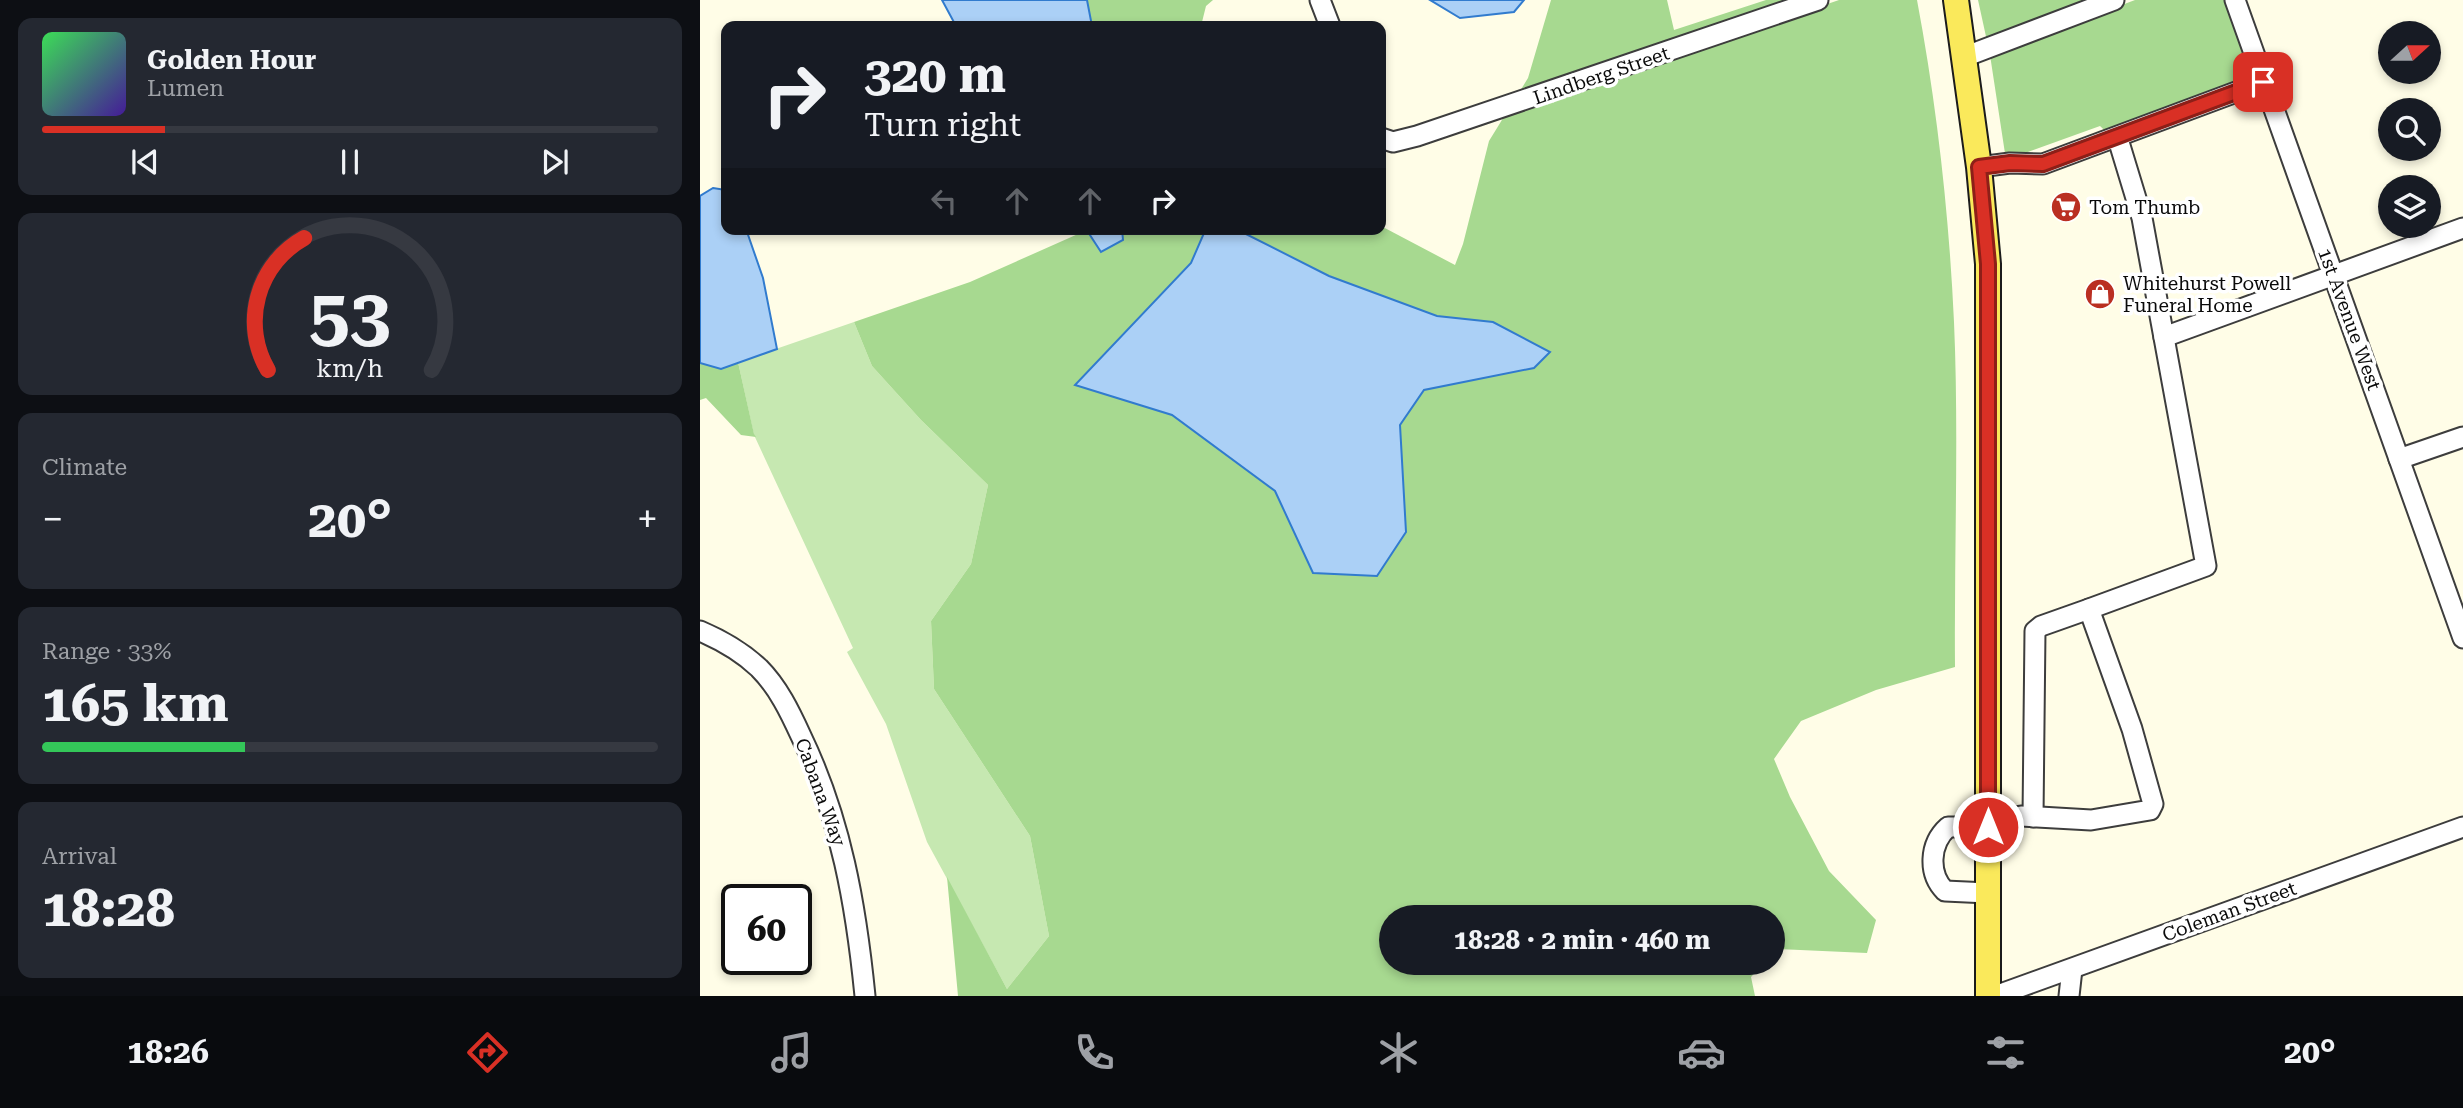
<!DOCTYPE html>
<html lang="en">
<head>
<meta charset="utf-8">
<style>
  :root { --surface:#171b24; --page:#242831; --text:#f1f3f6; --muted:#9ea1a6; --line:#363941; --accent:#d93025 }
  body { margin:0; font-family:"Roboto Serif",serif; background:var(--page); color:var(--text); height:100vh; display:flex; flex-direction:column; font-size:26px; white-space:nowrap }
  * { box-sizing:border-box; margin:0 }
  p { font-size:23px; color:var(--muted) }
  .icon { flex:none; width:38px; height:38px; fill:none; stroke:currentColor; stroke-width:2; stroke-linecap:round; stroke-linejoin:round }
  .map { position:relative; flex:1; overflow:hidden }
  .panel { display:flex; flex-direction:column; gap:18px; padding:18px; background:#0d0f14; width:700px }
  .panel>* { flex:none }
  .banner { position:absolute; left:21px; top:21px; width:665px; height:214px; border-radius:14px; box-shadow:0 4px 10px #0003; background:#171b24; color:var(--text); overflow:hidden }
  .needle { width:46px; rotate:69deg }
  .fabs { position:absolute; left:1678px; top:21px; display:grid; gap:14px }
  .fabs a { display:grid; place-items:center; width:63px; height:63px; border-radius:50%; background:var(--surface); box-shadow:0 4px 10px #0003; font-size:35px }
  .speed { position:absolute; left:21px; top:884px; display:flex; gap:14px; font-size:35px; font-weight:700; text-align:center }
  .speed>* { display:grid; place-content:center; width:91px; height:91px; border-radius:50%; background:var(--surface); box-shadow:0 4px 10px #0003; line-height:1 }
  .speed .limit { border:4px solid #111; border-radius:10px; background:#fff; color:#111 }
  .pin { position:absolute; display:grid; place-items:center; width:60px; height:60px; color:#fff; margin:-30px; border-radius:14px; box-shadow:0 4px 10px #0006 }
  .me { position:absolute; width:77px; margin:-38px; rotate:0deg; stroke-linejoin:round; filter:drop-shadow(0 0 5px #0008) }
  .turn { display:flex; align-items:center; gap:24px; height:147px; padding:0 28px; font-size:32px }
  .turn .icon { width:91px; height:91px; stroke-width:2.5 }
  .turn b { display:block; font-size:49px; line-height:60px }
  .lanes { display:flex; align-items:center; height:66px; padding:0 28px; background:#0003; justify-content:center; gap:35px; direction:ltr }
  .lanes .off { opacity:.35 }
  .big { font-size:52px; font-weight:700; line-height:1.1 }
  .panel .widget { flex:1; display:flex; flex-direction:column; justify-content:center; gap:10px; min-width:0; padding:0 24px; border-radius:14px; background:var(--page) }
  .panel .dial { align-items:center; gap:0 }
  .dial svg { height:182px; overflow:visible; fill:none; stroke:var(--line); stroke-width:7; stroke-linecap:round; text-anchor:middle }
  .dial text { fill:var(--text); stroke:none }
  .song { display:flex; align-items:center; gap:21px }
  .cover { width:84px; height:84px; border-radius:10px; background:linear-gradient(135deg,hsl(130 70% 55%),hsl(260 70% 35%)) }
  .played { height:7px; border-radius:4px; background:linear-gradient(90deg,var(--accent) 20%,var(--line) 20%) }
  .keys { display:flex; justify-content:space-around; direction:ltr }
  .heat { display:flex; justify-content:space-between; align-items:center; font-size:38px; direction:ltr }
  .charge { height:10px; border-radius:5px; background:linear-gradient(90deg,#34c759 33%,var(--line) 0) }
  .trip { position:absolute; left:679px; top:905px; width:406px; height:70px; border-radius:35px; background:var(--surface); box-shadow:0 4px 10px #0003; font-weight:700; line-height:70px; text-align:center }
  .tabs { display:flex; height:112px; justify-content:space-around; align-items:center; background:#090b0e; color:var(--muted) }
  .tabs .icon { width:49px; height:49px }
  .tabs .on { color:var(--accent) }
  .tabs b { font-size:32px; color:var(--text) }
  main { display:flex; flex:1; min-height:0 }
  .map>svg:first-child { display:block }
</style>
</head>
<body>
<main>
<section class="panel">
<div class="widget">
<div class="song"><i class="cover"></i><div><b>Golden Hour</b><p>Lumen</p></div></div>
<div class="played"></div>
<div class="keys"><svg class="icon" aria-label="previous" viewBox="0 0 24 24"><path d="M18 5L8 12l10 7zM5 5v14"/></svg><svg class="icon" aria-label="pause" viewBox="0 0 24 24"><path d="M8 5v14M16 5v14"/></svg><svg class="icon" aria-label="next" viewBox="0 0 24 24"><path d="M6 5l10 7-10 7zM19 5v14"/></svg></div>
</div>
<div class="widget dial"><svg viewBox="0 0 100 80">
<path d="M14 69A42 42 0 1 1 86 69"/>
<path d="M14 69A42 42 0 0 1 30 11" stroke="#d93025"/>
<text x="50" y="56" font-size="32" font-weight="700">53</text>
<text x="50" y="72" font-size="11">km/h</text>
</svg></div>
<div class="widget"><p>Climate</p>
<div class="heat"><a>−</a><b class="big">20°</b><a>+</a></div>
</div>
<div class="widget"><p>Range · 33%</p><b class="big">165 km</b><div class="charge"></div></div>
<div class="widget"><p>Arrival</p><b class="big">18:28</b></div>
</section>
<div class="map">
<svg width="1763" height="996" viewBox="0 0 1763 996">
  <rect width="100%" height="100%" fill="#fffde7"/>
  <polygon fill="#c6e8b1" points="154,322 172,366 221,420 288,485 271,564 231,621 234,689 330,836 349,936 307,989 227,842 186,724 147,652 153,648 54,435 38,362"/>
  <g fill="#a7d990" fill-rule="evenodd">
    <polygon points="387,0 513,0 506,6 501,26 392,26"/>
    <polygon points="851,0 967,0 974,30 1066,0 1096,0 817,96 828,78"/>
    <path d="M 1139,0 L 1217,0 C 1237,106 1249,214 1254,322 C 1259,436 1254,552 1255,667 L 1176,690 L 1101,721 L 1074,759 L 1090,797 L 1129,871 L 1176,920 L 1167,953 L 1076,949 L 1073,953 L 1073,917 L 691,917 L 691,962 L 1064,963 L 1051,977 L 1055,996 L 258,996 L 247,877 L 307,989 L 349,936 L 330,836 L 234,689 L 231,621 L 271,564 L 288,485 L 221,420 L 172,366 L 154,322 L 270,282 L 387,230 L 401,252 L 423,240 L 422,229 L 681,229 L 681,226 L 755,265 L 763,244 L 789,141 L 805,115 ZM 505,233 L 546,234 L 629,276 L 737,316 L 793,322 L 834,368 L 724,390 L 700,425 L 702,478 L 613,573 L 575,491 L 472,415 L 375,385 L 491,263 Z"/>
    <polygon points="1278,0 1394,0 1287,41"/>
    <polygon points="1435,0 1527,0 1556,85 1420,145 1400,126 1306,160 1290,55"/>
    <polygon points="38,362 54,434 56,437 41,435 6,398 0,400 0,363 21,369"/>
  </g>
  <g fill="#abd0f6" stroke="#317bce" stroke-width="2">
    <polygon points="242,0 387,0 392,26 256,26"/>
    <polygon points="730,0 824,0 814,12 760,18"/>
    <polygon points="13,188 26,190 26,229 46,229 63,278 77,349 21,369 0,363 0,196"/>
    <polygon points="386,229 422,229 423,240 401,252"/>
    <polygon points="504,233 546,234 629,276 737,316 793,322 850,352 834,368 724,390 700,425 706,532 677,576 613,573 575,491 472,415 375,385 491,263"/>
  </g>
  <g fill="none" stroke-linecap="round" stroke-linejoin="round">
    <g stroke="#3d3d3d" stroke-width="23">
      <g id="minor">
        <polyline points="620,0 630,26"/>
        <polyline points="1535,0 1763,638"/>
        <polyline points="1264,57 1414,0"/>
        <polyline points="681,138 693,142 717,136 1118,0"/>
        <polyline points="1279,167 1310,163 1343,164 1563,82"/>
        <polyline points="1464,337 1763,228"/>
        <polyline points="1699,459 1763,437"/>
        <path d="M 0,631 C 21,640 42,652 59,668 C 78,687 90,712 101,736 C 141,819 156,905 165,996"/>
        <polyline points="1333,817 1335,631 1341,626 1389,609"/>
        <path d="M 1288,893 L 1245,891 C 1228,874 1229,844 1248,827 L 1288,827 L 1321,816 L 1391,820 L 1450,810 L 1453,804 L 1432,729 L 1389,609 L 1506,566 L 1442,218 L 1418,139"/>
        <polyline points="1295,996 1763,827"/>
        <polyline points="1369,996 1372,969"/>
      </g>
    </g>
    <g stroke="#1b1b1b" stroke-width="28">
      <polyline id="major" points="1256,0 1279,167 1288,264 1288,996"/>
    </g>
    <use href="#minor" stroke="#fff" stroke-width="19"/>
    <use href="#major" stroke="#fae95b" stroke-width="24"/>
  </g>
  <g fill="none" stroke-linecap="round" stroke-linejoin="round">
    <g stroke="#8d1f18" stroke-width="18">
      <polyline id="route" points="1288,827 1288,264 1279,167 1310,163 1343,164 1563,82"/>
    </g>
    <use href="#route" stroke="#d93025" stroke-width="12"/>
  </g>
  <defs>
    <g id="supermarket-disc" transform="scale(1.575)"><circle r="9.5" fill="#ba2f22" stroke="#fff"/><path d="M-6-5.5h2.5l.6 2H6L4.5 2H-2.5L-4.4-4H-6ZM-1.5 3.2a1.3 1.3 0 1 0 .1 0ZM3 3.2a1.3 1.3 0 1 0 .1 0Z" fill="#fff"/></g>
    <g id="shop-disc" transform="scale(1.575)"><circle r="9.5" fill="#ba2f22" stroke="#fff"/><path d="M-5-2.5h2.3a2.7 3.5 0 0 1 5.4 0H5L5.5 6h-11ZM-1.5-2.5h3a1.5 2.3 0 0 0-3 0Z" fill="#fff"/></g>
  </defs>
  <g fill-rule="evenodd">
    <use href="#supermarket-disc" x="1366" y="207"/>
    <use href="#shop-disc" x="1400" y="294"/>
  </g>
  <g text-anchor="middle" stroke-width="7" stroke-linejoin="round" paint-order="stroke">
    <g font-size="19" fill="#0a0a0a" stroke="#fff">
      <text transform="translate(901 75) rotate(-19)" y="7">Lindberg Street</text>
      <text transform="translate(1650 319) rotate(70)" y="7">1st Avenue West</text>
      <text transform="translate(121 792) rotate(70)" y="7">Cabana Way</text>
      <text transform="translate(1529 911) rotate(-20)" y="7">Coleman Street</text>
    </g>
    <g font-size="19" fill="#0a0a0a" stroke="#fff" text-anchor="start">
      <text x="1389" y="214">Tom Thumb</text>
      <text x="1423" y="290">Whitehurst Powell<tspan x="1423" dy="22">Funeral Home</tspan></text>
    </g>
  </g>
</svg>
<div class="fabs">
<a><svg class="needle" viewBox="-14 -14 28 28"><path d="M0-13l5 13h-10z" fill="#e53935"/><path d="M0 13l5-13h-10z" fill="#9ea1a6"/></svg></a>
<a><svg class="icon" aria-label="search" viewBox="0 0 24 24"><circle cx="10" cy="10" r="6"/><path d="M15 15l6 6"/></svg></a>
<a><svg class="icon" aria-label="layers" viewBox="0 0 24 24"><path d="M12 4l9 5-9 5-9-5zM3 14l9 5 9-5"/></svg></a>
</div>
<div class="speed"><div class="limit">60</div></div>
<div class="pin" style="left:1563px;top:82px;background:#d93025"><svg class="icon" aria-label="arrive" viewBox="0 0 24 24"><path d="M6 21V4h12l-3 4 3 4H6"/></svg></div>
<svg class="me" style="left:1288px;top:827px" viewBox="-20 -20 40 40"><circle r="17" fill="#d93025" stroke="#fff" stroke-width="3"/><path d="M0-11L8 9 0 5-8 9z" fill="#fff"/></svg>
<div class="trip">18:28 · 2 min · 460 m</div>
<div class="banner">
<div class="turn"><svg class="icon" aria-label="right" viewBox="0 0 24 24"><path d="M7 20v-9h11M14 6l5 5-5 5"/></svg><div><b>320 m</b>Turn right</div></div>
<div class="lanes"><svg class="icon off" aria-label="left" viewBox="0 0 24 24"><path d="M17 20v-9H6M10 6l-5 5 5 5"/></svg><svg class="icon off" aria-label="ahead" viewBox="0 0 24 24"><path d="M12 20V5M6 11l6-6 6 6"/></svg><svg class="icon off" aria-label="ahead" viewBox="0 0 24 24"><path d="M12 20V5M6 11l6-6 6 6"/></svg><svg class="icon" aria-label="right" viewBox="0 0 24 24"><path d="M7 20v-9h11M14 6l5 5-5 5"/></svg></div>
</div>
</div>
</main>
<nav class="tabs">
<b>18:26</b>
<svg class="icon on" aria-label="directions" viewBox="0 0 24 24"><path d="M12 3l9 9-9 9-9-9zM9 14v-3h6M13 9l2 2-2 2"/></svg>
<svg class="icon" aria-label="music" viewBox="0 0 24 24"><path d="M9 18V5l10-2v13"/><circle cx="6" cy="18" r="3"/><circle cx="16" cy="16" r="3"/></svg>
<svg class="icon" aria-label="phone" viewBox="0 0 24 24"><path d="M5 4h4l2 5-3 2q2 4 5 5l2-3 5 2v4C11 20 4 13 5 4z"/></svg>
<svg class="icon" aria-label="climate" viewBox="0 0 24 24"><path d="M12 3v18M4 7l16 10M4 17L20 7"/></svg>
<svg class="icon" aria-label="car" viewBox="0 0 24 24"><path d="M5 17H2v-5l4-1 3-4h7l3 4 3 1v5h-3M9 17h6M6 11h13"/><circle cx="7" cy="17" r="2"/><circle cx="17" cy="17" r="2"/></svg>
<svg class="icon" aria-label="filters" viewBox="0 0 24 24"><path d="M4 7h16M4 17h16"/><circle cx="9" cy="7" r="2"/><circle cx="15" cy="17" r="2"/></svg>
<b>20°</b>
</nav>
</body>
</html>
